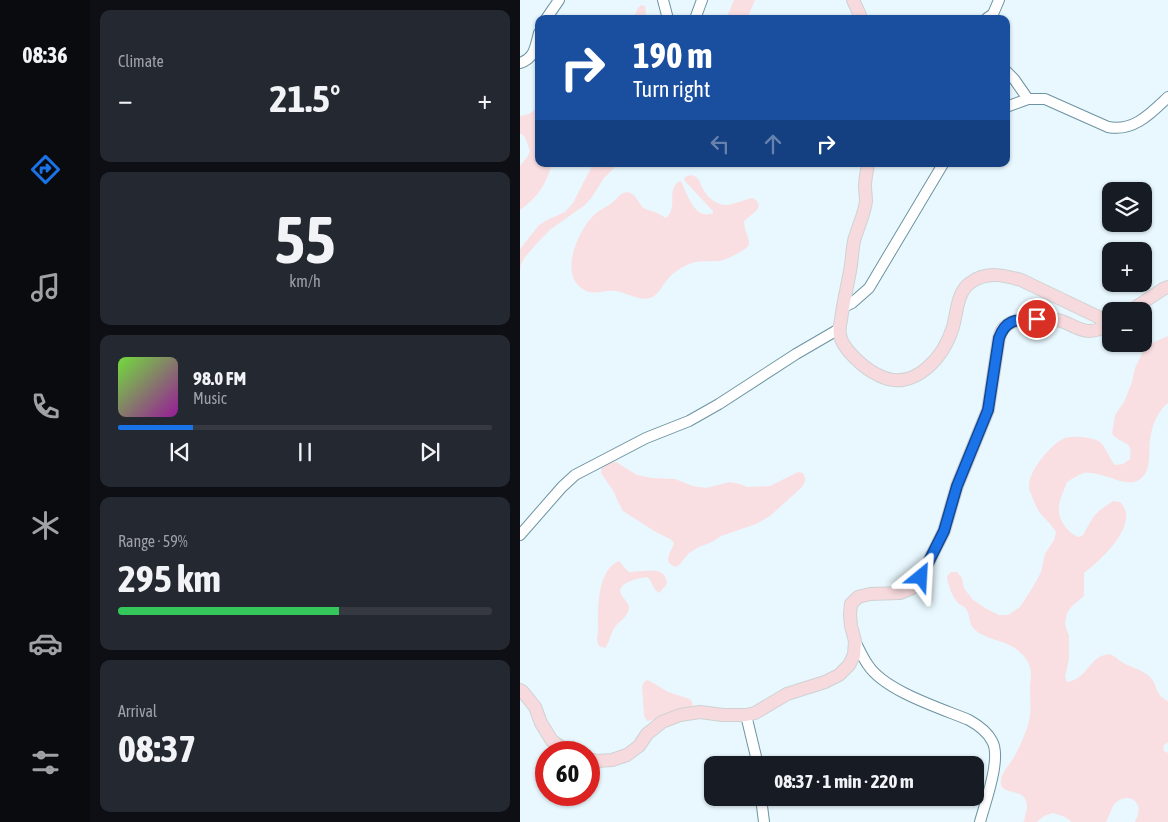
<!DOCTYPE html>
<html lang="en">
<head>
<meta charset="utf-8">
<style>
  :root { --surface:#171b24; --page:#242831; --text:#f1f3f6; --muted:#9ea1a6; --line:#363941; --accent:#1a73e8 }
  body { margin:0; font-family:"Asap Condensed",sans-serif; background:var(--page); color:var(--text); height:100vh; display:flex; flex-direction:column; font-size:19px; white-space:nowrap }
  * { box-sizing:border-box; margin:0 }
  p { font-size:16px; color:var(--muted) }
  .icon { flex:none; width:28px; height:28px; fill:none; stroke:currentColor; stroke-width:2; stroke-linecap:round; stroke-linejoin:round }
  .map { position:relative; flex:1; overflow:hidden }
  .drawer { display:flex; flex-direction:column; gap:10px; padding:10px; background:#0d0f14; width:430px }
  .drawer>* { flex:none }
  .guide { position:absolute; left:15px; top:15px; width:475px; height:152px; border-radius:10px; box-shadow:0 1px 4px #0004; background:#1a4fa0; color:#fff; overflow:hidden }
  .tools { position:absolute; left:582px; top:182px; display:grid; gap:10px }
  .tools a { display:grid; place-items:center; width:50px; height:50px; border-radius:10px; background:var(--surface); box-shadow:0 1px 4px #0004; font-size:25px }
  .speed { position:absolute; left:15px; top:741px; display:flex; gap:10px; font-size:25px; font-weight:700; text-align:center }
  .speed>* { display:grid; place-content:center; width:65px; height:65px; border-radius:50%; background:var(--surface); box-shadow:0 1px 4px #0004; line-height:1 }
  .speed .limit { border:8px solid #d22; background:#fff; color:#111 }
  .pin { position:absolute; display:grid; place-items:center; width:42px; height:42px; color:#fff; margin:-21px; border:2px solid #fff; border-radius:50%; box-shadow:0 1px 5px #0007 }
  .me { position:absolute; width:55px; margin:-28px; rotate:27deg; stroke-linejoin:round; filter:drop-shadow(0 0 4px #0008) }
  .turn { display:flex; align-items:center; gap:18px; height:105px; padding:0 15px; font-size:22px }
  .turn .icon { width:65px; height:65px; stroke-width:2.5 }
  .turn b { display:block; font-size:35px; line-height:42px }
  .lanes { display:flex; align-items:center; height:48px; padding:0 15px; background:#0003; justify-content:center; gap:25px; direction:ltr }
  .lanes .off { opacity:.35 }
  .big { font-size:38px; font-weight:700; line-height:1.1 }
  .drawer .tile { flex:1; display:flex; flex-direction:column; justify-content:center; gap:8px; min-width:0; padding:0 18px; border-radius:10px; background:var(--page) }
  .drawer .dial { align-items:center; gap:0 }
  .dial b { font-size:65px; line-height:1 }
  .song { display:flex; align-items:center; gap:15px }
  .cover { width:60px; height:60px; border-radius:8px; background:linear-gradient(135deg,hsl(100 70% 55%),hsl(300 70% 35%)) }
  .played { height:5px; border-radius:2px; background:linear-gradient(90deg,var(--accent) 20%,var(--line) 20%) }
  .keys { display:flex; justify-content:space-around; direction:ltr }
  .heat { display:flex; justify-content:space-between; align-items:center; font-size:28px; direction:ltr }
  .charge { height:8px; border-radius:4px; background:linear-gradient(90deg,#34c759 59%,var(--line) 0) }
  .trip { position:absolute; left:184px; top:756px; width:280px; height:50px; border-radius:10px; background:var(--surface); box-shadow:0 1px 4px #0004; font-weight:700; line-height:50px; text-align:center }
  main { display:flex; flex:1; min-height:0 }
  .dock { display:flex; flex-direction:column; width:90px; justify-content:space-around; align-items:center; background:#090b0e; color:var(--muted) }
  .dock .icon { width:35px; height:35px }
  .dock .active { color:var(--accent) }
  .dock b { font-size:22px; color:var(--text) }
  .map>svg:first-child { display:block }
</style>
</head>
<body>
<main>
<nav class="dock">
<b>08:36</b>
<svg class="icon active" aria-label="directions" viewBox="0 0 24 24"><path d="M12 3l9 9-9 9-9-9zM9 14v-3h6M13 9l2 2-2 2"/></svg>
<svg class="icon" aria-label="music" viewBox="0 0 24 24"><path d="M9 18V5l10-2v13"/><circle cx="6" cy="18" r="3"/><circle cx="16" cy="16" r="3"/></svg>
<svg class="icon" aria-label="phone" viewBox="0 0 24 24"><path d="M5 4h4l2 5-3 2q2 4 5 5l2-3 5 2v4C11 20 4 13 5 4z"/></svg>
<svg class="icon" aria-label="climate" viewBox="0 0 24 24"><path d="M12 3v18M4 7l16 10M4 17L20 7"/></svg>
<svg class="icon" aria-label="car" viewBox="0 0 24 24"><path d="M5 17H2v-5l4-1 3-4h7l3 4 3 1v5h-3M9 17h6M6 11h13"/><circle cx="7" cy="17" r="2"/><circle cx="17" cy="17" r="2"/></svg>
<svg class="icon" aria-label="filters" viewBox="0 0 24 24"><path d="M4 7h16M4 17h16"/><circle cx="9" cy="7" r="2"/><circle cx="15" cy="17" r="2"/></svg>
</nav>
<section class="drawer">
<div class="tile"><p>Climate</p>
<div class="heat"><a>−</a><b class="big">21.5°</b><a>+</a></div>
</div>
<div class="tile dial"><b>55</b><p>km/h</p></div>
<div class="tile">
<div class="song"><i class="cover"></i><div><b>98.0 FM</b><p>Music</p></div></div>
<div class="played"></div>
<div class="keys"><svg class="icon" aria-label="previous" viewBox="0 0 24 24"><path d="M18 5L8 12l10 7zM5 5v14"/></svg><svg class="icon" aria-label="pause" viewBox="0 0 24 24"><path d="M8 5v14M16 5v14"/></svg><svg class="icon" aria-label="next" viewBox="0 0 24 24"><path d="M6 5l10 7-10 7zM19 5v14"/></svg></div>
</div>
<div class="tile"><p>Range · 59%</p><b class="big">295 km</b><div class="charge"></div></div>
<div class="tile"><p>Arrival</p><b class="big">08:37</b></div>
</section>
<div class="map">
<svg width="648" height="822" viewBox="0 0 648 822">
  <rect width="100%" height="100%" fill="#e8f8fe"/>
  <g fill="#fadfe2">
    <polygon points="214,0 235,0 227,19 206,19"/>
    <polygon points="121,5 125,6 126,11 125,19 113,19 118,8"/>
    <path d="M 19,103 L 19,164 L 32,164 C 25,186 19,196 0,210 L 0,166 L 8,156 L 10,151 L 5,137 L 0,133 L 0,116 C 9,115 15,112 19,103 Z"/>
    <polygon points="73,164 98,164 84,178 72,197 65,205 31,229 20,240 5,257 1,264 0,271 0,249 19,225 29,219 45,212 53,203"/>
    <path d="M 171,175 C 180,177 179,182 183,189 C 188,198 195,204 205,205 C 214,205 224,199 233,198 L 237,201 L 239,206 L 236,211 L 224,221 C 224,230 229,236 229,245 C 223,252 208,259 199,261 C 190,262 178,260 169,264 C 162,267 152,273 147,280 C 141,287 139,295 130,298 C 120,301 107,293 96,291 C 82,289 74,298 60,287 C 40,271 59,229 74,215 C 79,210 87,207 93,202 C 100,196 98,194 108,192 L 114,195 L 123,208 L 137,213 L 146,218 C 159,208 145,190 160,181 L 162,183 C 167,194 175,221 193,213 L 193,211 L 189,207 L 164,180 L 165,177 Z"/>
    <path d="M 648,336 L 648,403 C 637,412 632,425 630,440 C 628,454 633,473 617,481 C 604,487 579,470 564,473 C 558,475 552,479 547,482 C 544,490 539,500 539,509 C 538,520 549,534 559,537 L 563,535 L 569,524 L 574,516 L 580,510 L 593,501 L 600,502 C 622,523 580,561 564,573 L 564,596 L 552,606 L 547,613 L 545,624 L 549,636 L 549,659 L 545,677 L 547,682 C 567,679 569,658 585,655 C 588,654 589,654 592,655 C 596,657 598,660 602,662 C 611,668 622,669 630,677 C 638,685 635,696 648,701 L 648,742 L 643,746 L 644,751 L 648,753 L 648,822 L 615,822 C 617,817 620,812 618,806 C 615,797 605,796 598,801 C 591,805 590,816 586,822 L 552,822 L 545,817 L 533,813 L 524,816 L 517,822 L 503,822 L 504,821 C 505,816 507,810 507,806 C 506,785 478,798 481,780 C 482,772 490,764 494,757 C 500,747 509,726 510,715 C 511,706 510,697 510,688 C 510,683 511,678 511,673 C 510,658 497,648 485,643 C 475,640 461,636 454,629 C 448,623 451,614 445,608 C 444,606 441,605 439,604 C 432,597 428,586 427,576 L 431,572 L 437,572 L 442,578 L 444,588 L 452,599 L 465,608 L 479,615 L 488,615 L 500,607 L 513,587 L 521,572 L 525,554 L 534,540 L 536,532 C 532,525 525,519 519,512 C 516,506 513,500 511,494 C 510,492 509,490 509,487 C 508,472 530,445 543,439 C 550,435 573,437 580,442 C 586,447 589,458 595,465 L 603,464 L 610,459 C 613,439 603,446 592,434 L 595,415 L 604,402 L 612,382 L 615,368 L 623,351 L 634,342 Z"/>
    <path d="M 87,462 L 96,462 L 117,475 L 132,478 L 155,479 L 173,486 L 186,488 L 210,482 L 220,484 L 227,487 L 250,486 L 278,472 L 283,473 C 287,480 285,482 281,488 L 250,516 L 236,524 L 201,536 L 192,542 L 179,547 L 169,553 L 159,565 L 155,567 C 141,561 152,552 154,543 L 150,539 L 134,531 L 103,511 L 98,502 L 94,492 L 81,473 L 82,466 Z"/>
    <path d="M 99,561 C 103,565 105,569 109,572 C 123,572 146,564 147,584 L 139,593 C 130,587 134,582 127,577 C 120,578 96,582 101,594 C 103,599 109,602 109,608 C 109,616 99,621 95,627 C 90,634 90,642 85,648 L 79,646 C 75,637 79,636 78,627 C 78,608 77,570 99,561 Z"/>
    <path d="M 127,680 L 130,681 L 148,692 L 170,699 L 172,702 L 173,706 C 166,712 155,712 146,715 C 140,717 135,720 127,721 L 124,716 L 122,686 L 124,682 Z"/>
  </g>
  <g fill="none" stroke-linecap="round" stroke-linejoin="round">
    <g stroke="#6d94a1" stroke-width="12">
      <g id="minor">
        <polyline points="143,0 148,19"/>
        <polyline points="26,19 39,0"/>
        <polyline points="175,19 182,0"/>
        <polyline points="466,19 473,14 479,0"/>
        <path d="M 0,63 C 15,58 15,47 19,33"/>
        <polyline points="486,71 494,79 508,99"/>
        <path d="M 486,107 L 508,99 L 525,99 L 588,127 C 614,132 631,113 648,97"/>
        <polyline points="322,308 332,303 349,288 423,164"/>
        <polyline points="0,535 42,487 55,475 126,438 169,421 199,404 276,354 319,329"/>
        <path d="M 335,641 C 339,649 343,658 348,665 C 365,691 420,708 449,720 C 458,725 467,731 472,741 C 482,758 465,803 460,822"/>
        <polyline points="226,715 238,765"/>
        <polyline points="241,798 244,822"/>
      </g>
    </g>
    <g stroke="#cfd2d3" stroke-width="14">
      <g id="major">
        <polyline points="333,0 339,13 341,19"/>
        <path d="M 348,164 C 347,171 345,179 345,186 C 345,191 346,196 346,201 C 345,213 337,229 334,241 C 332,251 332,261 330,271 C 327,288 323,303 321,320 C 320,324 319,330 320,335 C 322,349 345,369 358,375 C 375,384 392,381 407,368 C 419,358 428,343 433,327 C 437,313 437,292 450,283 C 466,271 484,275 501,280 L 591,323"/>
        <polyline points="610,311 643,289 648,287"/>
        <polyline points="0,690 3,692 15,707 21,723 32,741 49,752"/>
        <path d="M 69,759 L 77,761 L 92,760 L 107,755 L 119,746 L 127,734 L 142,722 L 160,715 L 180,712 L 203,715 L 226,715 L 235,713 L 267,694 L 305,682 L 319,675 L 329,665 L 334,655 L 335,641 L 331,626 L 330,614 L 331,604 L 338,597 L 350,594 L 380,593 L 392,588 L 401,577 L 424,531 L 437,486 L 468,410 L 479,338 C 481,332 482,328 487,325 C 497,317 532,317 544,322 C 552,325 560,331 569,331 C 577,331 585,327 591,323"/>
      </g>
    </g>
    <use href="#minor" stroke="#fff" stroke-width="10"/>
    <use href="#major" stroke="#f7dadd" stroke-width="12"/>
  </g>
  <g fill="none" stroke-linecap="round" stroke-linejoin="round">
    <g stroke="#114b97" stroke-width="12">
      <path id="route" d="M 401,577 L 424,531 L 437,486 L 468,410 L 479,338 C 486,318 498,320 517,319"/>
    </g>
    <use href="#route" stroke="#1a73e8" stroke-width="9"/>
  </g>
</svg>
<div class="tools">
<a><svg class="icon" aria-label="layers" viewBox="0 0 24 24"><path d="M12 4l9 5-9 5-9-5zM3 14l9 5 9-5"/></svg></a>
<a>+</a>
<a>−</a>
</div>
<div class="speed"><div class="limit">60</div></div>
<div class="pin" style="left:517px;top:319px;background:#d93025"><svg class="icon" aria-label="arrive" viewBox="0 0 24 24"><path d="M6 21V4h12l-3 4 3 4H6"/></svg></div>
<svg class="me" style="left:401px;top:577px" viewBox="-20 -20 40 40"><path d="M0-17L14 15 0 8-14 15z" fill="#1a73e8" stroke="#fff" stroke-width="4"/></svg>
<div class="trip">08:37 · 1 min · 220 m</div>
<div class="guide">
<div class="turn"><svg class="icon" aria-label="right" viewBox="0 0 24 24"><path d="M7 20v-9h11M14 6l5 5-5 5"/></svg><div><b>190 m</b>Turn right</div></div>
<div class="lanes"><svg class="icon off" aria-label="left" viewBox="0 0 24 24"><path d="M17 20v-9H6M10 6l-5 5 5 5"/></svg><svg class="icon off" aria-label="ahead" viewBox="0 0 24 24"><path d="M12 20V5M6 11l6-6 6 6"/></svg><svg class="icon" aria-label="right" viewBox="0 0 24 24"><path d="M7 20v-9h11M14 6l5 5-5 5"/></svg></div>
</div>
</div>
</main>
</body>
</html>
